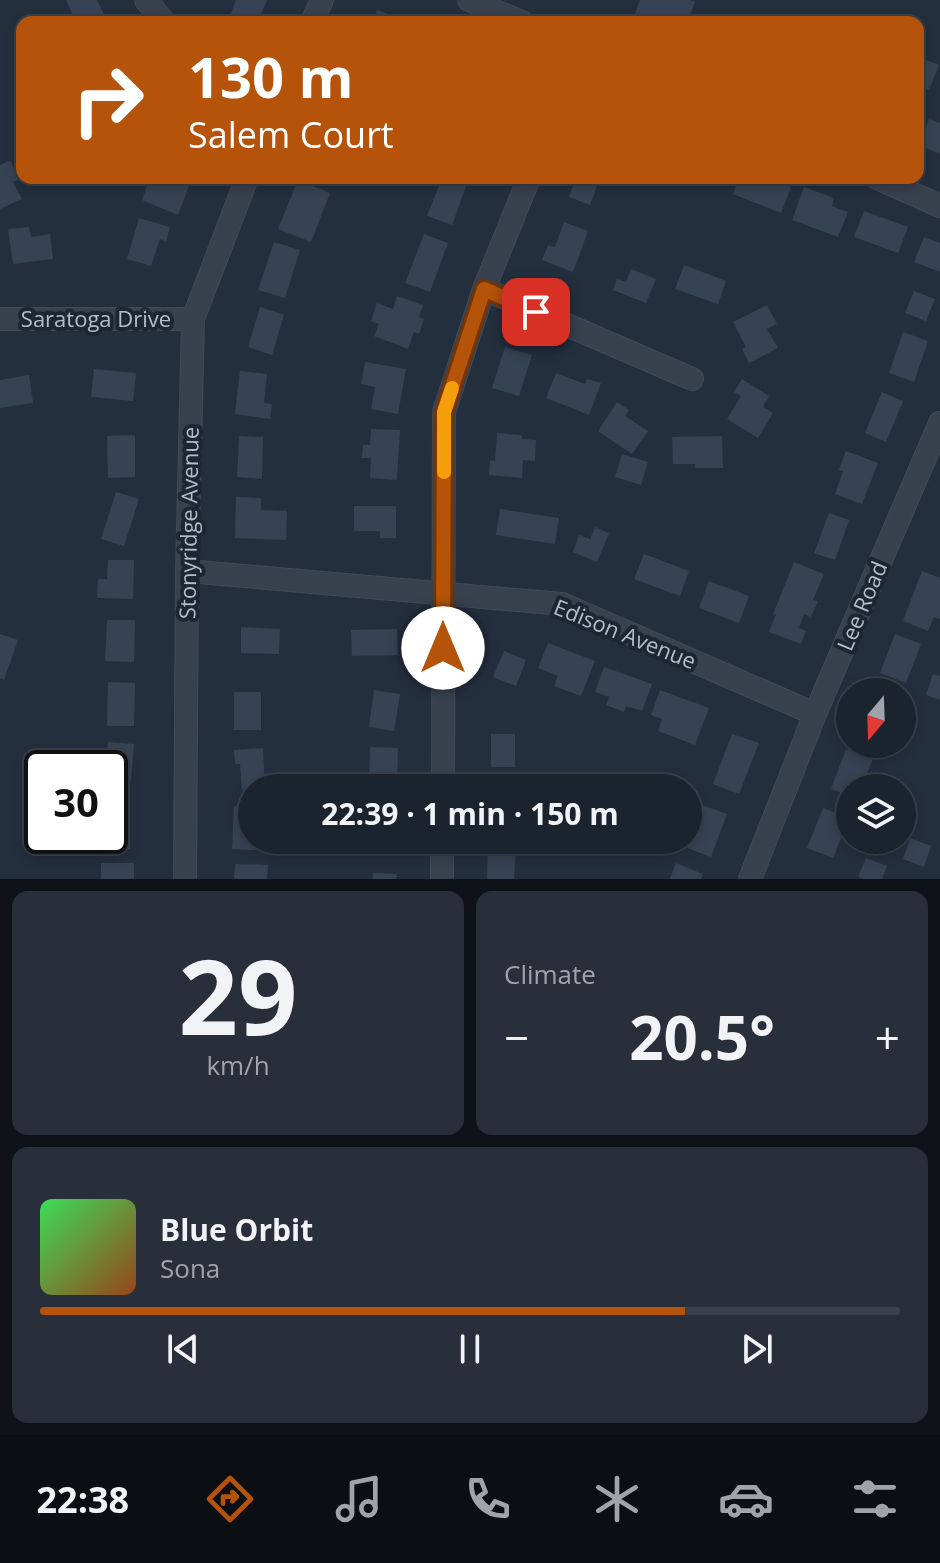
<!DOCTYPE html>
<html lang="en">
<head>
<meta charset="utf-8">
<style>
  :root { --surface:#1b232e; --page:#282f3a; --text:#f1f3f6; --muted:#a0a4aa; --line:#39404a; --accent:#b45309 }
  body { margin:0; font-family:"Open Sans",sans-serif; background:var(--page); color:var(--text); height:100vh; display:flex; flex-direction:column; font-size:30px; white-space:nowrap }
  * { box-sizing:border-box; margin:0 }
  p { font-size:26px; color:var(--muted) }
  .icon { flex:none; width:44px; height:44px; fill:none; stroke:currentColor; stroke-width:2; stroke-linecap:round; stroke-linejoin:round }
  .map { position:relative; height:879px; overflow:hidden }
  .side { display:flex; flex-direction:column; gap:12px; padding:12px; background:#0f1319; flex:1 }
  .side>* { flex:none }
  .guide { position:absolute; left:16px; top:16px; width:908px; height:168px; border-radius:16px; box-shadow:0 4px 12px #0003,0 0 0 2px var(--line); background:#b45309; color:#fff; overflow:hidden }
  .needle { width:52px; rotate:199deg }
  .fabs { position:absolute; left:836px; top:678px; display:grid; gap:16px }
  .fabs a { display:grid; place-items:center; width:80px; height:80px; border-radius:50%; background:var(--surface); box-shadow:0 4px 12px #0003,0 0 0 2px var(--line); font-size:40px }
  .speed { position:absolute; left:24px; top:750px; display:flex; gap:16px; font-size:40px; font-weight:700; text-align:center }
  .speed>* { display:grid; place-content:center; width:104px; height:104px; border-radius:50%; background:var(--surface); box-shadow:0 4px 12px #0003,0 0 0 2px var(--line); line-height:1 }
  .speed .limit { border:4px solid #111; border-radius:12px; background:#fff; color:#111 }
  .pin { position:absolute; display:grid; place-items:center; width:68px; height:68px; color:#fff; margin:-34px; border-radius:16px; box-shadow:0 4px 12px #0006 }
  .me { position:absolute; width:88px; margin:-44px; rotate:0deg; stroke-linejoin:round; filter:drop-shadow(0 0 6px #0008) }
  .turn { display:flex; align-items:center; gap:28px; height:168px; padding:0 40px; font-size:36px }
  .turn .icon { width:104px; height:104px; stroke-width:2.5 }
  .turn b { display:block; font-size:56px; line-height:68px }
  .big { font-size:60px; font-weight:700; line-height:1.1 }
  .side .card { flex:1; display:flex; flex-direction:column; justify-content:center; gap:12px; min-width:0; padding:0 28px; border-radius:16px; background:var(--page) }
  .side .dial { align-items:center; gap:0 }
  .dial b { font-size:104px; line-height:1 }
  .song { display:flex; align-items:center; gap:24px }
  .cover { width:96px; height:96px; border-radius:12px; background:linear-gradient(135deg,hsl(130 70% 55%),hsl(20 70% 35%)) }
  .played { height:8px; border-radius:4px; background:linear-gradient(90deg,var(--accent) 75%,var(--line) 75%) }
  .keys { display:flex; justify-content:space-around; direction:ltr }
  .heat { display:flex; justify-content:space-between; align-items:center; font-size:44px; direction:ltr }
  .side .tiles { flex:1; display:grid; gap:12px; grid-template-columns:1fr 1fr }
  .card:last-child { grid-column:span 2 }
  .trip { position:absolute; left:238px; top:774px; width:464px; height:80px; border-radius:40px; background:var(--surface); box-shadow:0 4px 12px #0003,0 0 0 2px var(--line); font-weight:700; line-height:80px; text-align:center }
  .tabs { display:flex; height:128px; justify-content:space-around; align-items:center; background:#0b0e12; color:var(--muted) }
  .tabs .icon { width:56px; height:56px }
  .tabs .on { color:var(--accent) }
  .tabs b { font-size:36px; color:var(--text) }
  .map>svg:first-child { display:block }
</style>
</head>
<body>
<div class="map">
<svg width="940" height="879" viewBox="0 0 940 879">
  <rect width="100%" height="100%" fill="#242f3e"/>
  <g fill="#364354">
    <polygon points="66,0 97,0 105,16 93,22 76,22"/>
    <polygon points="236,0 267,0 258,22 236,22 229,19"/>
    <polygon points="640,0 690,0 695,2 687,22 632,22"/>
    <polygon points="377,10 408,22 373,22"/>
    <polygon points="918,57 939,65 929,90 918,86"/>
    <polygon points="929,119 940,123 940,154 919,145"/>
    <polygon points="10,160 19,179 13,182 22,199 0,209 0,165"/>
    <polygon points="150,178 192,178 178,215 142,200"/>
    <polygon points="442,178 450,178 467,184 452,225 427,216"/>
    <polygon points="576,178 600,178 590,205 569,197"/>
    <polygon points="739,178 768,178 791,187 781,213 733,194"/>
    <polygon points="298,180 330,193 311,242 278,229"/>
    <polygon points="804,187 834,198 832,206 848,212 838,237 792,220"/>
    <polygon points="864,211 908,227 898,253 854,237"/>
    <polygon points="139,218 170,227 166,241 160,239 151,266 127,259"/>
    <polygon points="564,222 588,231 573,272 542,260 548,245 555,247"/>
    <polygon points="29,227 31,237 50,234 53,259 13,264 8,229"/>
    <polygon points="424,234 448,243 430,292 405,283"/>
    <polygon points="924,237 940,243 940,272 914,262"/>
    <polygon points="274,242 300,250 285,298 258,290"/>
    <polygon points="684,265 726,281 718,304 675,289"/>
    <polygon points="631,269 656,279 646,303 613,290 617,279 626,282"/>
    <polygon points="914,291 935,299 926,321 905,313"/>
    <polygon points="397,296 423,305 419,317 424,319 419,334 414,332 408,349 374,336 379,324 371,321 377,303 393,309"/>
    <polygon points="767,305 777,324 767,329 778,348 749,363 742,349 746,347 733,322"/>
    <polygon points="260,307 284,315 272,355 248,347"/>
    <polygon points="903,332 928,341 914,382 889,373"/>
    <polygon points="505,347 532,355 519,396 492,388"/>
    <polygon points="365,362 406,369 398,414 371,409 375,387 361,384"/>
    <polygon points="94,369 136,373 133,401 91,397"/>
    <polygon points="240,371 267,374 264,403 272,404 270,419 235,414"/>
    <polygon points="556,373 585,384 587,379 601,383 589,415 546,398"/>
    <polygon points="29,375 33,403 0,408 0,380"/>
    <polygon points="742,379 769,396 763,407 773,413 758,438 727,419 741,396 734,392"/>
    <polygon points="882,392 903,401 886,442 865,433"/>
    <polygon points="617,402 629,410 625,416 648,431 632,454 598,431"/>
    <polygon points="371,429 400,430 397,480 370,478 371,458 362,458 363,445 370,445"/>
    <polygon points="497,433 522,435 522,439 536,440 535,461 523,460 522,478 489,475 490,460 495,461"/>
    <polygon points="135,435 135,477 108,478 107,436"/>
    <polygon points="239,436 263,437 262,479 237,477"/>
    <polygon points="722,436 723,468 695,468 695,464 673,464 672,437"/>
    <polygon points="846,451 878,463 862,504 835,494 843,471 839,470"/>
    <polygon points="622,454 648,462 641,485 615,477"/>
    <polygon points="116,492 139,499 124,546 101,539"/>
    <polygon points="236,497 261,498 261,510 287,511 286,540 235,538"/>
    <polygon points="354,506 396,506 396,538 380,538 380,531 354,531"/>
    <polygon points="500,509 559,518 555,544 496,535"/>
    <polygon points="829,513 849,520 835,560 814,553"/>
    <polygon points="595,527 609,533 597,562 573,552 579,535 590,539"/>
    <polygon points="644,554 689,571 680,596 634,579"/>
    <polygon points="108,560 134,560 133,599 97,598 98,579 107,579"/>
    <polygon points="794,562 824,574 813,600 818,601 811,617 804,614 799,628 806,631 801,644 769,632 776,614 773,614"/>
    <polygon points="922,571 940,578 940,619 934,617 928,631 903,621"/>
    <polygon points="709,581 749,596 739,623 699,608"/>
    <polygon points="107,620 135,620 134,662 105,661"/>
    <polygon points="241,627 280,629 279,654 241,653"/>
    <polygon points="397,629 398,655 352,656 351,630"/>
    <polygon points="0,634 18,640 4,680 0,678"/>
    <polygon points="895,634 921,644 906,683 880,673"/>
    <polygon points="548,643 595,661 581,696 554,686 558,676 538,668"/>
    <polygon points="504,651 526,660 516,686 493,677"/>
    <polygon points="604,667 652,684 642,711 626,706 624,712 606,705 609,697 595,692"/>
    <polygon points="933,674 940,676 940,700 926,695"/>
    <polygon points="108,682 135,683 134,726 107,726"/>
    <polygon points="374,690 400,694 394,731 369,727"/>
    <polygon points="660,690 709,708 695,745 658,731 662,719 651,715"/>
    <rect x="234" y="692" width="27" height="38"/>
    <rect x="491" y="734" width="24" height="33"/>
    <polygon points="732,734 759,743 739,794 713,784"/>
    <polygon points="108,742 134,744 131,781 110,779 110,768 106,768"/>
    <polygon points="370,747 398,748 397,788 369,788"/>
    <polygon points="263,748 265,788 242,790 240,764 235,764 234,750"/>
    <polygon points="846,749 873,759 861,788 850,788 850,796 831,789"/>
    <polygon points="110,799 130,799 130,849 104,848 105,836 110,836"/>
    <polygon points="702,805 727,814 711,857 666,840 688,840 688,824 694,826"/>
    <polygon points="234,806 252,807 252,840 274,840 273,851 232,849"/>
    <polygon points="823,808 849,818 833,858 807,848"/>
    <polygon points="910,838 931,846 924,867 903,859"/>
    <polygon points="365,840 398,840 398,854 364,853"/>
    <polygon points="488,847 516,848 514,879 487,879"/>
    <polygon points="866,858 887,866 882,879 863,879 858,877"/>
    <rect x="101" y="863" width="33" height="16"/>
    <polygon points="676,863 703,874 701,879 670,879"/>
    <polygon points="235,864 268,865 267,879 234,879"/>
    <polygon points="373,873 397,874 396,879 373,879"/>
  </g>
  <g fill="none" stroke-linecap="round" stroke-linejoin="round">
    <g stroke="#414a57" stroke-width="24">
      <g id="minor">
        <polyline points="146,0 164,22"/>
        <polyline points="469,0 522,22"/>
        <polyline points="312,22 322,0"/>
        <polyline points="877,178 940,206"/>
        <polyline points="484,289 692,379"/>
        <polyline points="0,319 193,319"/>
        <polyline points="187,571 562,604 815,714"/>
        <polyline points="443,788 444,412 484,289 529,178"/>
        <polyline points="185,879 187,571 193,319 247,178"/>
        <polyline points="442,879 442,840"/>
        <polyline points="750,879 815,714 940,423"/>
      </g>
    </g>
    <use href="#minor" stroke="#38414e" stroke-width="22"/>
  </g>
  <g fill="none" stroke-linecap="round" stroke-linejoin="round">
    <g stroke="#753606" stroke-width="20">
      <polyline id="route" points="443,648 444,412 484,289 536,312"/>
    </g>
    <use href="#route" stroke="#b45309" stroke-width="14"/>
    <polyline stroke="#f59e0b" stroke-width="14" points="444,472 444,412 452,388"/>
  </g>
  <g text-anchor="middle" stroke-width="8" stroke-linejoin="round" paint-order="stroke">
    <g font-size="22" fill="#b4bcc9" stroke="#1d2633">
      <text x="96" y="327">Saratoga Drive</text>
      <text transform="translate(189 523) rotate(-89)" y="8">Stonyridge Avenue</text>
      <text transform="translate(862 606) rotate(-67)" y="8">Lee Road</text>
      <text transform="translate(625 634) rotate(22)" y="8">Edison Avenue</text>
    </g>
  </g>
</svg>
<div class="fabs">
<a><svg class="needle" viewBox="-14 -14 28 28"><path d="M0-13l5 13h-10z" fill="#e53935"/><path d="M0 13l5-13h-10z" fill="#a0a4aa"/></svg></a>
<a><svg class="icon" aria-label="layers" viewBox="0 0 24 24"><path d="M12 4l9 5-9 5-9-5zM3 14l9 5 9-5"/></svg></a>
</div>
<div class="speed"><div class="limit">30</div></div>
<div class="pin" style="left:536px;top:312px;background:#d93025"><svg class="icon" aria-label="arrive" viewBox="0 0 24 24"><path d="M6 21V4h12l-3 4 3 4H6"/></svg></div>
<svg class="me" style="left:443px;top:648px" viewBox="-20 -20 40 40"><circle r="19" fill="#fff"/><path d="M0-13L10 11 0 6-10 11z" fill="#b45309"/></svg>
<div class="trip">22:39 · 1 min · 150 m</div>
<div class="guide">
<div class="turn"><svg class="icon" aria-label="right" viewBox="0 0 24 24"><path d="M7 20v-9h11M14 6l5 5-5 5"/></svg><div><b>130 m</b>Salem Court</div></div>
</div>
</div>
<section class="side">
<div class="tiles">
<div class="card dial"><b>29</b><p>km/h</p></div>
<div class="card"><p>Climate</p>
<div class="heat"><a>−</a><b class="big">20.5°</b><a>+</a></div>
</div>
<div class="card">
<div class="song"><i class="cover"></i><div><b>Blue Orbit</b><p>Sona</p></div></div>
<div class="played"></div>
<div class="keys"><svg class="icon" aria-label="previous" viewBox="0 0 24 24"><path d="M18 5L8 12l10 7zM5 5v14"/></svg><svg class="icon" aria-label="pause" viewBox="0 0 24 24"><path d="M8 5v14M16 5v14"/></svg><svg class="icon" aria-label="next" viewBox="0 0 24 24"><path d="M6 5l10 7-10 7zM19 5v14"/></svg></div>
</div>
</div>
</section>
<nav class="tabs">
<b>22:38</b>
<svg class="icon on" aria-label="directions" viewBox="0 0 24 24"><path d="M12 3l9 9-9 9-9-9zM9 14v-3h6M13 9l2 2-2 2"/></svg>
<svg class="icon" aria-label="music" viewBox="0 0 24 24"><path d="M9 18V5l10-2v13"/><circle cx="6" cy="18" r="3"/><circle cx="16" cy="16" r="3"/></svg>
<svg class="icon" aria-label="phone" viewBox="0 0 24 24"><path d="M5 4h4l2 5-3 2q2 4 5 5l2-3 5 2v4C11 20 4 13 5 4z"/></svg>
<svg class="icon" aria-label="climate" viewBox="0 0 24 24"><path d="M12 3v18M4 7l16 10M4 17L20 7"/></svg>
<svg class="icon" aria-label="car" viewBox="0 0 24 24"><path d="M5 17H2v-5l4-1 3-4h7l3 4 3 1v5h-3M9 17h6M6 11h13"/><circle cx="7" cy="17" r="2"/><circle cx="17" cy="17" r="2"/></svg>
<svg class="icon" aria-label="filters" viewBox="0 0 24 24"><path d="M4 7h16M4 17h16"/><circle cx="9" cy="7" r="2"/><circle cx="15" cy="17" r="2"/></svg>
</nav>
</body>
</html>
